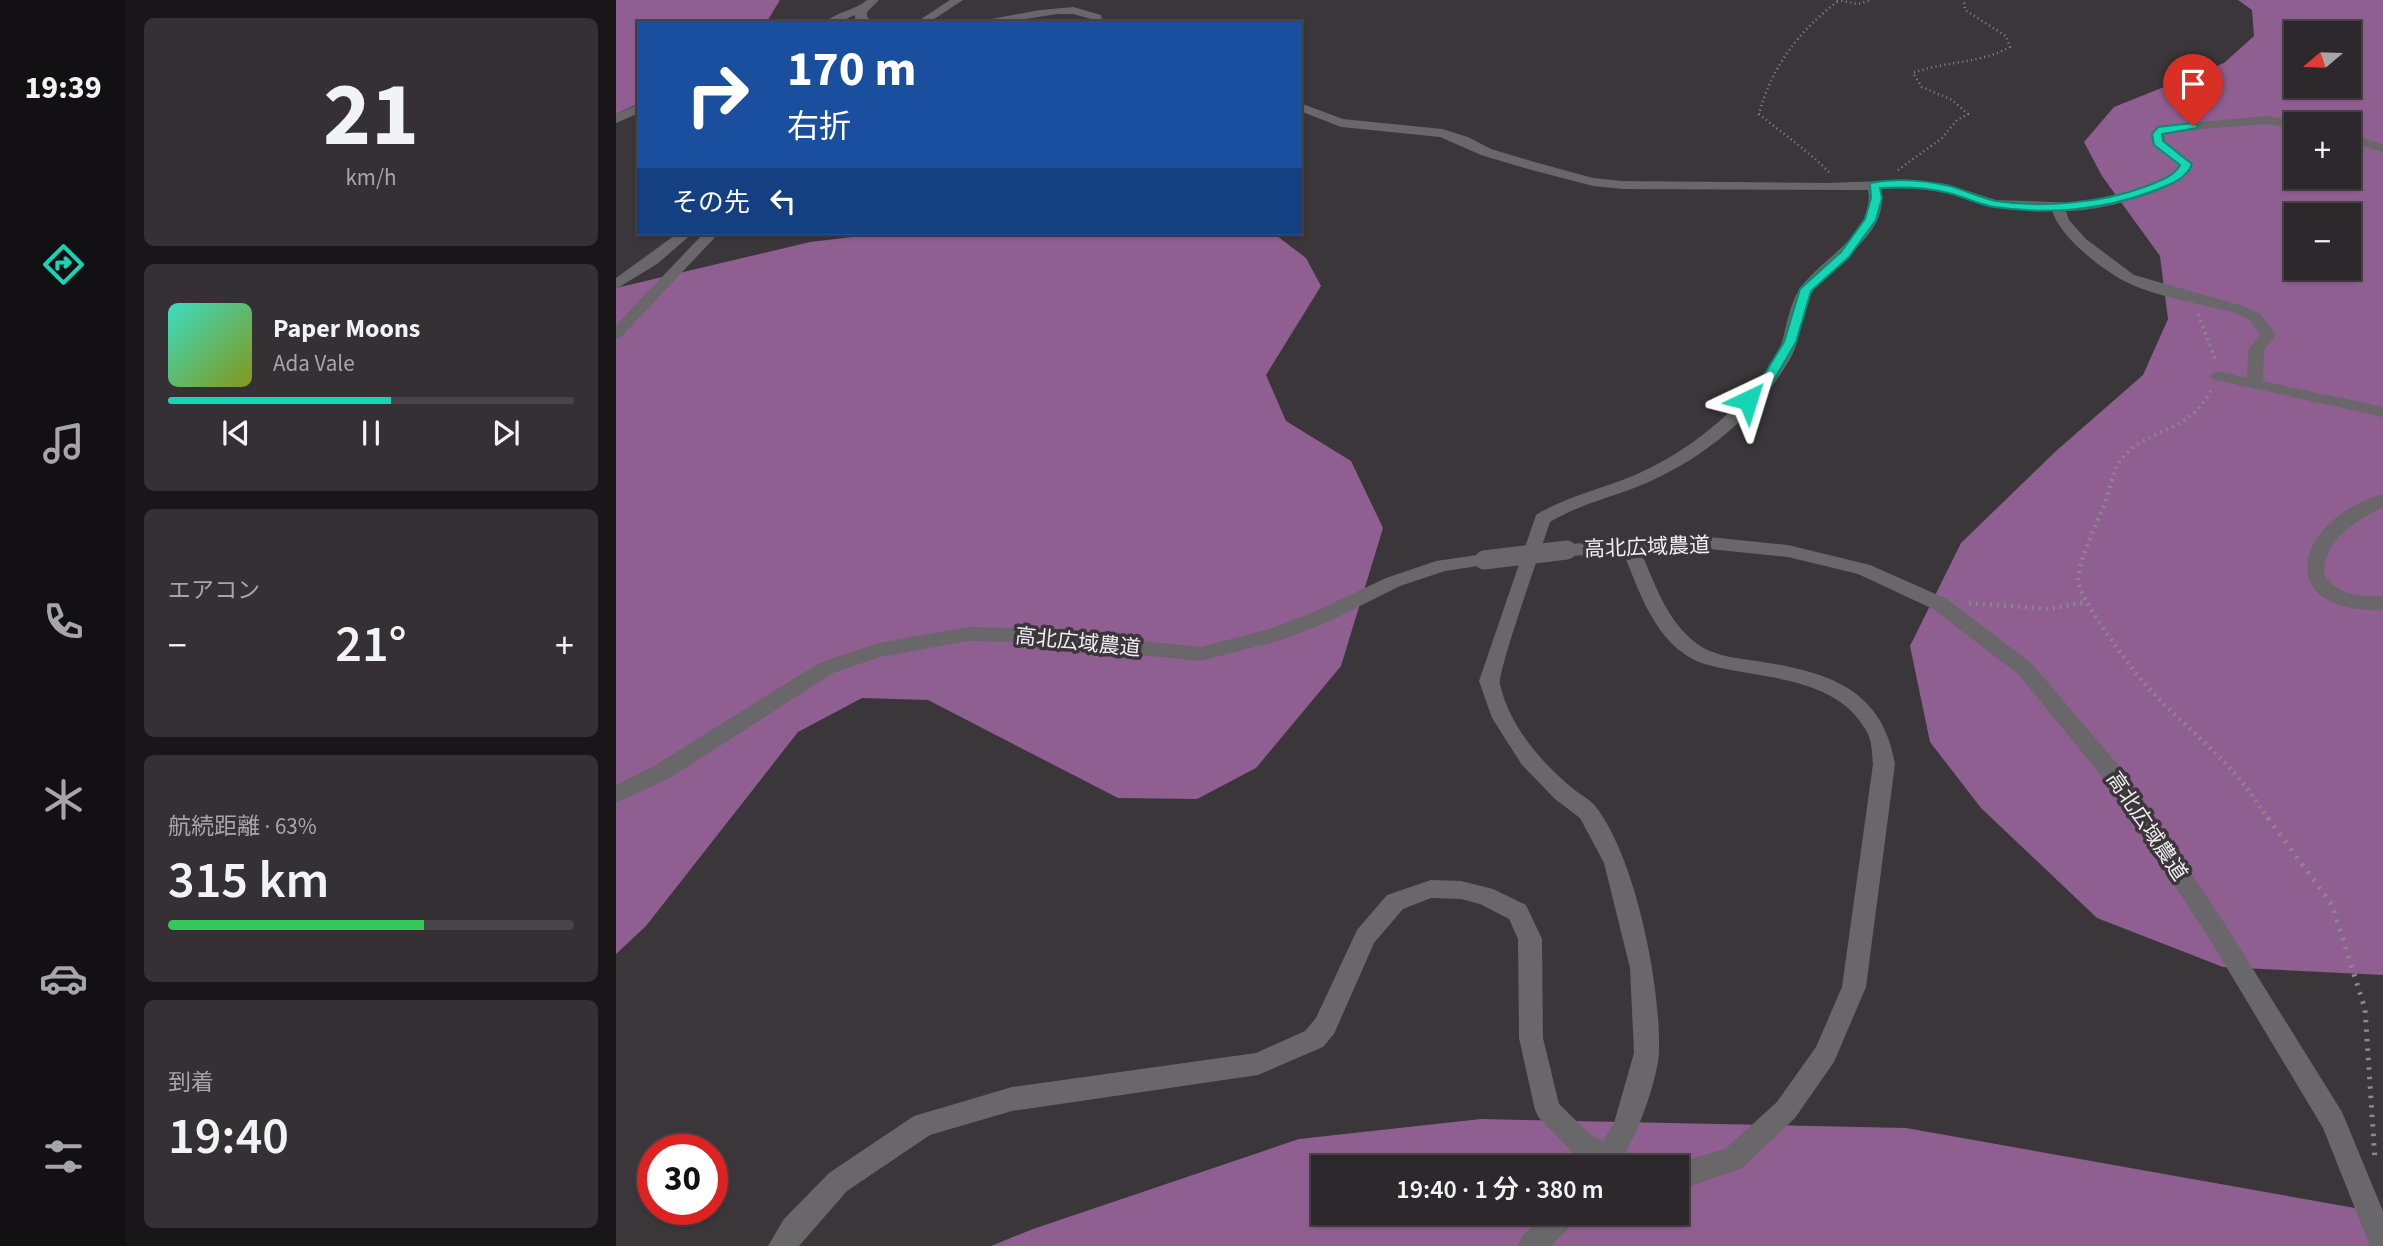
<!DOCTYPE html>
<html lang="ja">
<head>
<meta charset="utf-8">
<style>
  :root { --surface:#2c282c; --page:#343034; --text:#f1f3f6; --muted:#a6a6a9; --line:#484448; --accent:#16d5b3 }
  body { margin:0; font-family:"Source Sans 3","Noto Sans JP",sans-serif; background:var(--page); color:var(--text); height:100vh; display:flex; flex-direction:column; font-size:26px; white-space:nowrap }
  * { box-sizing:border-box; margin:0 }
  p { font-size:23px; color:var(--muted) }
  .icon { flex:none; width:38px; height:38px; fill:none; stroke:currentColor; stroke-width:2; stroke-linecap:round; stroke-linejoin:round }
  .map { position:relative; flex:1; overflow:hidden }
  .side { display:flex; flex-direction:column; gap:18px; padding:18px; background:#181618; width:490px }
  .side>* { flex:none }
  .top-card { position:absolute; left:21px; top:21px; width:665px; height:214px; border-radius:0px; box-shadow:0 2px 5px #0004,0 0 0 2px var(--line); background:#1a4fa0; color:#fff; overflow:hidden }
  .needle { width:46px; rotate:251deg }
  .tools { position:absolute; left:1668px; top:21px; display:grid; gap:14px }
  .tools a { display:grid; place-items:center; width:77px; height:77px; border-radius:0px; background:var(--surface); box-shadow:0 2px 5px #0004,0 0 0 2px var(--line); font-size:35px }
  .speed { position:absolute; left:21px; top:1134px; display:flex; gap:14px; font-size:35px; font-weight:700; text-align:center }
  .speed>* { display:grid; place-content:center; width:91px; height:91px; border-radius:50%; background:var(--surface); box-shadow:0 2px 5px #0004,0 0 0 2px var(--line); line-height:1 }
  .speed .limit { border:10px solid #d22; background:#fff; color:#111 }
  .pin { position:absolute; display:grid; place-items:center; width:60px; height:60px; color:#fff; margin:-72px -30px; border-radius:50% 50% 50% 0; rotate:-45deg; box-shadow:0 0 7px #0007 }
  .pin .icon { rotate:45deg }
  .me { position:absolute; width:77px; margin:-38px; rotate:41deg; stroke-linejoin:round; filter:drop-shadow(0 0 5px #0008) }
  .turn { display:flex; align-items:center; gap:24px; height:147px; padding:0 35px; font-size:32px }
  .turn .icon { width:91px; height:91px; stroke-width:2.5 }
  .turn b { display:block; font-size:49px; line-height:60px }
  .then { display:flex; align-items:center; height:66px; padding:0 35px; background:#0003; gap:14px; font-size:26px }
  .big { font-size:52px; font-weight:600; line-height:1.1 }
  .side .widget { flex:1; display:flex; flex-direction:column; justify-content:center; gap:10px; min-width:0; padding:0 24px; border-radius:10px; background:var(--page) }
  .side .dial { align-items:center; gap:0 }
  .dial b { font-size:91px; line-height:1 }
  .song { display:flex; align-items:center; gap:21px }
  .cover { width:84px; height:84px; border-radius:10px; background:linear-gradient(135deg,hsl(170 70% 55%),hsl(70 70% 35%)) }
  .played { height:7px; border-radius:4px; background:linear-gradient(90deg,var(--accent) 55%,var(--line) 55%) }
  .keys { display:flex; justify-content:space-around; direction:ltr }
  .heat { display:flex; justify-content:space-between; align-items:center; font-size:38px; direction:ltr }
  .charge { height:10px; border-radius:5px; background:linear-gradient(90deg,#34c759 63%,var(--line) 0) }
  .trip { position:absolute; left:695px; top:1155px; width:378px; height:70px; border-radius:0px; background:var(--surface); box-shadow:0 2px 5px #0004,0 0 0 2px var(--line); font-weight:600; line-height:70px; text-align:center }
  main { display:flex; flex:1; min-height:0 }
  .tab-bar { display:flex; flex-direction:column; width:126px; justify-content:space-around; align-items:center; background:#121012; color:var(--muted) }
  .tab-bar .icon { width:49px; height:49px }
  .tab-bar .current { color:var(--accent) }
  .tab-bar b { font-size:32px; color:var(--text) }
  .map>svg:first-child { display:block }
</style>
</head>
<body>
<main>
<nav class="tab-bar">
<b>19:39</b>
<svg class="icon current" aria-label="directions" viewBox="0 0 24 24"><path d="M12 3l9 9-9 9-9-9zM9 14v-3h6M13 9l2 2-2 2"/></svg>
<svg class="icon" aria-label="music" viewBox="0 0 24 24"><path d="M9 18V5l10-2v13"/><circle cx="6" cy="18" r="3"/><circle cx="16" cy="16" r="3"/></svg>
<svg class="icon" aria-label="phone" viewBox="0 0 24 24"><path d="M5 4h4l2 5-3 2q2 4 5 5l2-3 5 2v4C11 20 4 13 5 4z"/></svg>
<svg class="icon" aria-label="climate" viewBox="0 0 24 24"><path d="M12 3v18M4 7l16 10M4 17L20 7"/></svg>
<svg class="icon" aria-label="car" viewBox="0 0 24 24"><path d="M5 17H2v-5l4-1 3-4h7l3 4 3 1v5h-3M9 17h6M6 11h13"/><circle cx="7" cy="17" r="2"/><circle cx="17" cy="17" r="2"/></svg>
<svg class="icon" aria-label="filters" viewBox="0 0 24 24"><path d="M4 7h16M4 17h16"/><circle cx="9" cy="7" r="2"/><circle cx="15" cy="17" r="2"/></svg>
</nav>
<section class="side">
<div class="widget dial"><b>21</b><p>km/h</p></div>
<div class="widget">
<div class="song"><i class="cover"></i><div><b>Paper Moons</b><p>Ada Vale</p></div></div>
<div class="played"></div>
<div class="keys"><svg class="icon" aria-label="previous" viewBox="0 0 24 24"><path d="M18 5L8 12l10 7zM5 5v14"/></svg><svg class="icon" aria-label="pause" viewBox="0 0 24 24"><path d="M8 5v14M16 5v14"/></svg><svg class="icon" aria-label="next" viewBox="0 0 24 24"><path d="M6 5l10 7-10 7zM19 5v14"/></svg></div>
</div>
<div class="widget"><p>エアコン</p>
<div class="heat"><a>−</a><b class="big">21°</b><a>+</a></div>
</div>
<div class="widget"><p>航続距離 · 63%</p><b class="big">315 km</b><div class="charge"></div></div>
<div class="widget"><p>到着</p><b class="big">19:40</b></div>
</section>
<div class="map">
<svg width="1767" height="1246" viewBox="0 0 1767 1246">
  <rect width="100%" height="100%" fill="#3a363a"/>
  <g fill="#905f92" fill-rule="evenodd">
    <polygon points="0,0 164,0 150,23 23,23 23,103 0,114"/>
    <path d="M 1622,0 L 1767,0 L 1767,975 L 1607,967 L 1481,918 L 1365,808 L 1314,742 L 1294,646 L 1345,543 L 1440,451 L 1527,375 L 1552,319 L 1544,256 L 1486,176 L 1468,142 L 1498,107 L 1608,63 L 1638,36 L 1636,10 ZM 1680,33 L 1732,33 L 1732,86 L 1680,86 ZM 1680,124 L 1732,124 L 1732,177 L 1680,177 ZM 1680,215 L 1732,215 L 1732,268 L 1680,268 Z"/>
    <polygon points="270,233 657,233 690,258 705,286 650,375 670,421 735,461 767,528 725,666 640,768 581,799 502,798 312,700 246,698 182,732 30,926 0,954 0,288 194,242"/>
    <path d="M 865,1119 L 1290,1128 L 1767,1213 L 1767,1246 L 375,1246 L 417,1229 L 683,1139 ZM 707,1167 L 1060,1167 L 1060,1213 L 707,1213 Z"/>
  </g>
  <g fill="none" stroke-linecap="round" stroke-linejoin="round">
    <g stroke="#8b878b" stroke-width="2.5" stroke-dasharray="1 3.5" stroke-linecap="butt">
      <polyline points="1221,0 1241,4 1256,0"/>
      <path d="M 1282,170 L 1326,138 L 1341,120 L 1352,114 L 1336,100 L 1306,87 L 1297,73 C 1328,61 1364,64 1394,47 L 1390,36 L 1349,10 L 1348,0"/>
      <path d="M 1213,172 C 1191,150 1167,134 1143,114 C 1156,66 1183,31 1222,1"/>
    </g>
    <g stroke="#8b878b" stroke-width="3.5" stroke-dasharray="2 4.5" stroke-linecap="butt">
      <polyline points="1582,314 1600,361"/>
      <path d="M 1496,481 C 1506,436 1550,438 1579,412 C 1586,406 1591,396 1596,389"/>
    </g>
    <g stroke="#8b878b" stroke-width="4.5" stroke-dasharray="2 5" stroke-linecap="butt">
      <path d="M 1496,479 C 1489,514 1466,545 1462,580 C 1460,595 1515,668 1527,682 C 1558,717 1595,745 1625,781 C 1635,793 1644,807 1653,820"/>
      <polyline points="1353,603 1434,609 1469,602"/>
    </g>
    <polyline stroke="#8b878b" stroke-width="5" stroke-dasharray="2.5 7" stroke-linecap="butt" points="1652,818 1716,905 1749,1009 1759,1160"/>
    <g fill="#696769" fill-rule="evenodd">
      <path d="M 251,0 L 263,0 L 251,12 L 251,17 L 260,23 L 245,23 L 239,19 L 239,15 L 221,23 L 208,23 C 221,11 238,11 251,0 Z"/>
      <polygon points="457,7 485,15 487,23 475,23 475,19 457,14 441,14 385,23 354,23 424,10"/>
      <polygon points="279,20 332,20 337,23 274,23"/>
      <path d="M 684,103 L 727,119 L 826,129 L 852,137 L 875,149 L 922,163 L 977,178 L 1007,181 L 1212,183 L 1294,180 L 1330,184 L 1380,200 L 1463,203 L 1519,190 L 1548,178 L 1562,169 L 1563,165 L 1536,142 L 1535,134 L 1541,126 L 1650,116 L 1684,122 L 1686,124 L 1680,124 L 1680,129 L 1650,124 L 1549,132 L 1548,141 L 1577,164 C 1569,193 1477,212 1450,211 L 1453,220 L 1470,239 L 1518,275 L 1627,306 L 1644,314 L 1660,335 L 1648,350 L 1647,381 L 1767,407 L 1767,417 L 1596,379 L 1594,376 L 1602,371 L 1631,378 L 1632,350 L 1644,335 L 1634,320 L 1617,312 C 1587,305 1534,295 1508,281 C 1484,268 1443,236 1436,210 L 1379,208 L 1328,192 L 1294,188 L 1265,189 C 1274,237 1219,258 1197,291 C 1187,305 1186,326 1181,342 C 1178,354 1171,364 1164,375 C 1130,424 1078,464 1023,486 C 993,498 962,505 934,522 C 927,544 881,672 884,684 C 893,725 924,761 955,787 C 963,794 974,799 980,807 C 1020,859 1045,986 1043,1051 C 1043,1074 1023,1131 1010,1151 L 1026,1158 L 1030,1167 L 972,1167 L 974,1161 L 958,1154 L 923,1118 L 919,1110 L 903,1038 L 902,939 L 893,919 L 864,904 L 845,899 L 815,898 L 787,909 L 758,943 L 718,1034 L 707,1047 L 642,1075 L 396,1111 L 314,1135 L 231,1191 L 183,1246 L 152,1246 L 168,1219 L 213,1173 L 298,1116 L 396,1087 L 640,1053 L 689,1031 L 700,1018 L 741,930 L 771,895 L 815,880 L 845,881 L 877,889 L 910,905 L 926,939 L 927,1038 L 943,1104 L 976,1136 L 987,1141 L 998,1123 L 1018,1053 L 1014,968 L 988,863 L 964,818 L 939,799 L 906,765 L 876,718 L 863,681 L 920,515 C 949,497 982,490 1014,477 C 1065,456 1110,421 1145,378 C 1153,367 1162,355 1166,342 C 1172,321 1174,299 1189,282 C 1212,255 1259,231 1252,190 L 1007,189 L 977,186 L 912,169 L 865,155 L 824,137 L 725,127 L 684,111 Z"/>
      <polygon points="23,104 23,113 0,123 0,114"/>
      <polygon points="1732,134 1767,144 1767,152 1732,142"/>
      <polygon points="62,233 77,233 41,264 0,289 0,278"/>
      <path d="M 1767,494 L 1767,507 C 1739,522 1709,538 1708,573 C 1719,595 1745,597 1767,596 L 1767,610 C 1651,613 1682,517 1767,494 Z"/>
      <path d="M 1014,541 L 1023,547 C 1038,581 1049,619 1080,643 C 1097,656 1120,658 1141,661 C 1210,672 1266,687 1279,764 L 1250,987 L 1218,1062 L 1179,1118 L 1126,1168 L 1066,1189 L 1060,1188 L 1060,1167 L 1051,1166 L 1109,1149 L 1161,1102 L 1200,1047 L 1226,987 L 1257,764 C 1256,754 1256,741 1251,732 C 1219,673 1140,680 1085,663 C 1038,644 1023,590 1005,547 Z"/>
      <polygon points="930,1213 963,1213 959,1222 935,1246 902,1246 906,1236"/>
    </g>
    <g fill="#696769" fill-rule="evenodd">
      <polygon points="334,0 347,0 312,23 299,23"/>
      <polygon points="88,233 103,233 5,337 0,339 0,325"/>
      <polygon points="1093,537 1172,545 1254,565 1331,599 1416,664 1509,773 1612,929 1726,1112 1767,1211 1767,1246 1754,1246 1707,1128 1596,943 1493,785 1402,674 1317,609 1242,574 1172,557 1093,549 951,556 942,550 951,544"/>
      <polygon points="868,554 875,556 877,560 875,564 829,571 784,586 712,622 666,640 584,661 399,642 352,641 264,657 217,673 54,778 0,803 0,785 38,766 203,663 262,643 352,627 399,628 584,647 654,629 698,612 770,578 820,561"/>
    </g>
    <polyline stroke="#696769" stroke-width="19" points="868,560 951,550"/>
  </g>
  <path fill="#16d5b3" stroke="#0e8a74" stroke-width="2" d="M 1577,123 L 1582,126 L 1581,128 L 1546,134 L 1547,141 L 1576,164 C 1570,180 1552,185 1537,191 C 1488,210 1432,215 1379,207 C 1362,205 1345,195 1328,192 C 1307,187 1285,187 1264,188 L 1266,198 L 1260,220 L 1233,257 L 1195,291 L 1180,342 L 1155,385 L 1137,403 L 1127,403 L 1125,400 L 1145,380 L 1168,342 L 1184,289 L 1225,252 L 1249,219 L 1255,198 L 1254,183 C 1279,178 1309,180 1334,186 C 1349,190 1364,198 1380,201 C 1425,208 1486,203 1528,187 C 1541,182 1558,177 1564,165 L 1538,145 L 1536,134 L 1542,127 Z"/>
  <g text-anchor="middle" stroke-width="7" stroke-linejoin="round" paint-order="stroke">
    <g font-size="21" fill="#f1eef1" stroke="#3a363a">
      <text transform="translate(1031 547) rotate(-2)" y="7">高北広域農道</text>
      <text transform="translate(462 642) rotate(6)" y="7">高北広域農道</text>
      <text transform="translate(1531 826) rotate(56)" y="7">高北広域農道</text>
    </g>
  </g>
</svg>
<div class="tools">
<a><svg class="needle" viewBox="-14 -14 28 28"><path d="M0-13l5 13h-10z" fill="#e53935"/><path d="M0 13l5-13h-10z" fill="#a6a6a9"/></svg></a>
<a>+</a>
<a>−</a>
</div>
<div class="speed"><div class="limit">30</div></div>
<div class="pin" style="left:1577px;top:126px;background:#d93025"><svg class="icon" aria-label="arrive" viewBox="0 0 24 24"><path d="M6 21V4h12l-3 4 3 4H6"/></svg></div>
<svg class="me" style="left:1132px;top:400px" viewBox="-20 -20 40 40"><path d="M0-17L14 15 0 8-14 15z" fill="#16d5b3" stroke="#fff" stroke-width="4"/></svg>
<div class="trip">19:40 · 1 分 · 380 m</div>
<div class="top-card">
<div class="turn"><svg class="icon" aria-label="right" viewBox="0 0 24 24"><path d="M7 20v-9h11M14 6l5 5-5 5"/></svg><div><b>170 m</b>右折</div></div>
<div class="then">その先<svg class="icon" aria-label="left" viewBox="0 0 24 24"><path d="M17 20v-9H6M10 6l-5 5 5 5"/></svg></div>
</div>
</div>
</main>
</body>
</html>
